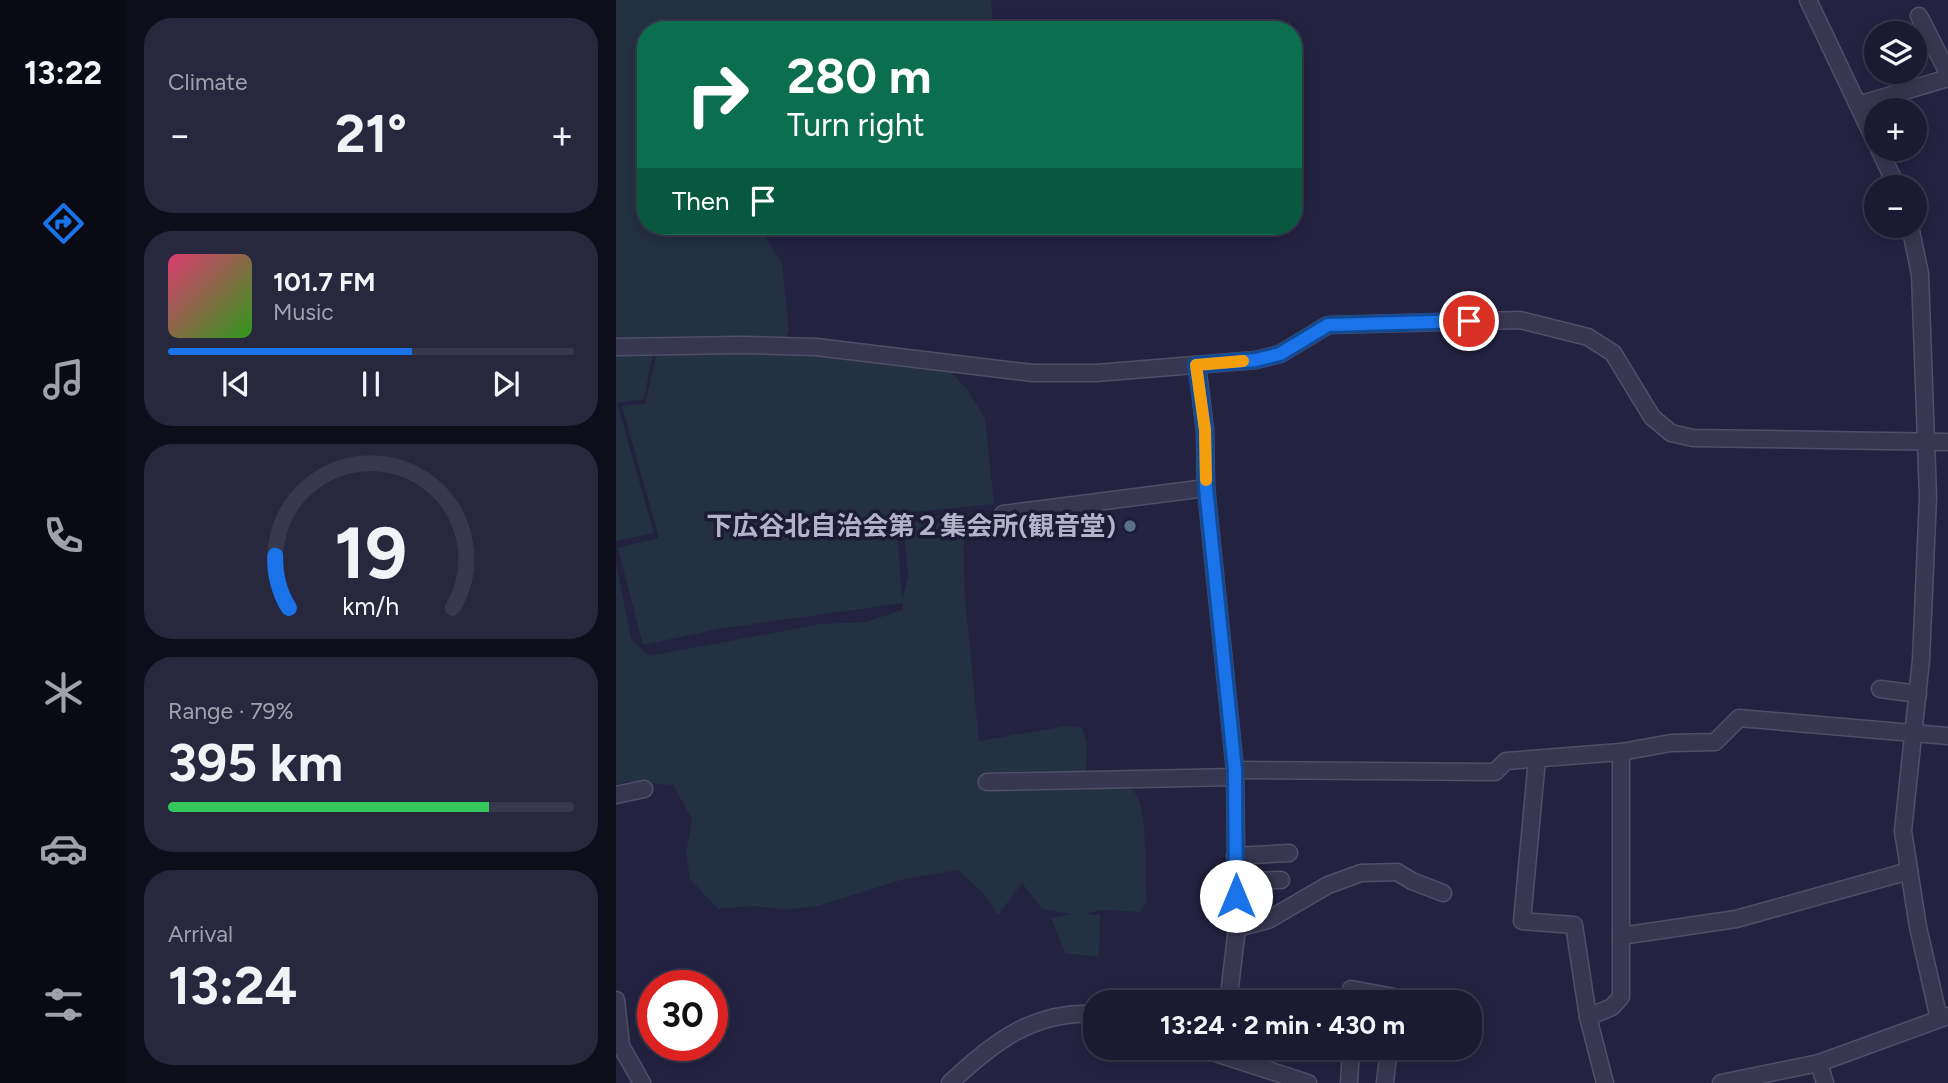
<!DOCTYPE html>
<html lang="en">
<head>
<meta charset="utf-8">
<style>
  :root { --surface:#1a1a31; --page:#27273d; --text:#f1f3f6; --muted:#9fa1ab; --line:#38384d; --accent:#1a73e8 }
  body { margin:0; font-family:Figtree,"Noto Sans JP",sans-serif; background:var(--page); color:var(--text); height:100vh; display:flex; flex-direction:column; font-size:26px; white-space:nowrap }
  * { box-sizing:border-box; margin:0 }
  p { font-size:23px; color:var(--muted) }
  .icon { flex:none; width:38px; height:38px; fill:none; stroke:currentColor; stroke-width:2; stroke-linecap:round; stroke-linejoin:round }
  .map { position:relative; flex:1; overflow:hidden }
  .drawer { display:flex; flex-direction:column; gap:18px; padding:18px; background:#0e0e1b; width:490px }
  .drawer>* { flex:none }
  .banner { position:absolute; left:21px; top:21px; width:665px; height:214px; border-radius:28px; box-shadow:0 4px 18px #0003,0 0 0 2px var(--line); background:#0b6e4f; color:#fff; overflow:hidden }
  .tools { position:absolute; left:1248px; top:21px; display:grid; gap:14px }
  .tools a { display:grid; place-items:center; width:63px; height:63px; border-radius:50%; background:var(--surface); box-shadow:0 4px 18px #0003,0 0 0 2px var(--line); font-size:35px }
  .speed { position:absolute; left:21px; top:970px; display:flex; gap:14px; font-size:35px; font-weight:700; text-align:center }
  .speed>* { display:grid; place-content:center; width:91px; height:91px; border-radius:50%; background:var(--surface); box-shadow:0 4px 18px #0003,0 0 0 2px var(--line); line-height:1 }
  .speed .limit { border:10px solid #d22; background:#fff; color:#111 }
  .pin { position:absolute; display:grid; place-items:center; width:60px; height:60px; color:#fff; margin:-30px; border:4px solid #fff; border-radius:50%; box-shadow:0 2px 7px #0007 }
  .me { position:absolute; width:77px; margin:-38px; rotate:0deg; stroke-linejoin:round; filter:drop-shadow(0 0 5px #0008) }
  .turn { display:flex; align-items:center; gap:24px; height:147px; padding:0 35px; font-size:32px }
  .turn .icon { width:91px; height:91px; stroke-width:2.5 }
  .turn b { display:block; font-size:49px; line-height:60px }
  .then { display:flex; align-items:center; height:66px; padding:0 35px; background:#0003; gap:14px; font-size:26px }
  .big { font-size:52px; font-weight:700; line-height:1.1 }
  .drawer .card { flex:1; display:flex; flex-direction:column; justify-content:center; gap:10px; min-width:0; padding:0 24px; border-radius:28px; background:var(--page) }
  .drawer .dial { align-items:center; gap:0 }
  .dial svg { height:182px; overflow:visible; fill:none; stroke:var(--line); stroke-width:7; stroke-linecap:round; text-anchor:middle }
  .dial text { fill:var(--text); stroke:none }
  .song { display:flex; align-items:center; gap:21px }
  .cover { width:84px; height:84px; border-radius:10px; background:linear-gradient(135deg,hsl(340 70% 55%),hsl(110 70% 35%)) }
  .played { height:7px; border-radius:4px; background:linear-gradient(90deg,var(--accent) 60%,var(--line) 60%) }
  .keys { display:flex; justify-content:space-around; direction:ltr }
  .heat { display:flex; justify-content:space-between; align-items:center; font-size:38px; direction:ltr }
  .charge { height:10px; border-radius:5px; background:linear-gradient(90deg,#34c759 79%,var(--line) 0) }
  .trip { position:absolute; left:467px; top:990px; width:399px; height:70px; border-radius:28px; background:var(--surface); box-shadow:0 4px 18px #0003,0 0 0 2px var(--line); font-weight:700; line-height:70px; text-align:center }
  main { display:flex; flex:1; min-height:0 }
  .menu { display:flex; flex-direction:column; width:126px; justify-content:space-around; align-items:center; background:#0a0a14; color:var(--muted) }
  .menu .icon { width:49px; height:49px }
  .menu .on { color:var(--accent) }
  .menu b { font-size:32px; color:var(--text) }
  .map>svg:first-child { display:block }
</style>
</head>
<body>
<main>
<nav class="menu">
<b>13:22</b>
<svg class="icon on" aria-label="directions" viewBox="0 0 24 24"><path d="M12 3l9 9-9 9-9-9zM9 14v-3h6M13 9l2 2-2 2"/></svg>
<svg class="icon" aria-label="music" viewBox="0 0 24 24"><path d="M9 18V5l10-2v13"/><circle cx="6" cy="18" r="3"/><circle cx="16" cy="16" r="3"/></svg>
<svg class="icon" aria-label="phone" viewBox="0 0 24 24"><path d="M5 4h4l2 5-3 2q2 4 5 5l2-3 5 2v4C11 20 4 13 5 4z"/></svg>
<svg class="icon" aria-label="climate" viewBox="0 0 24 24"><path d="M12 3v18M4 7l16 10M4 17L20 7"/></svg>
<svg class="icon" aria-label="car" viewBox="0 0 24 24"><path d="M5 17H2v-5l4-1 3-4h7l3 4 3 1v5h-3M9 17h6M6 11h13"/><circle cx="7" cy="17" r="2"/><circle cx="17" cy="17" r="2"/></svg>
<svg class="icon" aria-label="filters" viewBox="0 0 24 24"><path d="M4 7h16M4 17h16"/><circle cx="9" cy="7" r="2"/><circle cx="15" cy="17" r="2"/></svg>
</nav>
<section class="drawer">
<div class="card"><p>Climate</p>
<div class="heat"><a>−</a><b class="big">21°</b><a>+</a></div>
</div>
<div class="card">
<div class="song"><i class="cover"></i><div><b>101.7 FM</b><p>Music</p></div></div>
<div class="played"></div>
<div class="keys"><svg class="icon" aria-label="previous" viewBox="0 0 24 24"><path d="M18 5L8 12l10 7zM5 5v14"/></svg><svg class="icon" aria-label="pause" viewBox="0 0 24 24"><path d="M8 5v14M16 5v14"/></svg><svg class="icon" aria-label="next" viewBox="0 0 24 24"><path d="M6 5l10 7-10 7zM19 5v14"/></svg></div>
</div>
<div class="card dial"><svg viewBox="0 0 100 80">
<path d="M14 69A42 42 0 1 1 86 69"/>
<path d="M14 69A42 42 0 0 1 8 46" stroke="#1a73e8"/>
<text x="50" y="56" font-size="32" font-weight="700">19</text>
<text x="50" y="72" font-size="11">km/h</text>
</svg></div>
<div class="card"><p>Range · 79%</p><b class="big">395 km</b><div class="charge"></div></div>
<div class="card"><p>Arrival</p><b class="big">13:24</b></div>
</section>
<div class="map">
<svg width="1332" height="1083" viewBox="0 0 1332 1083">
  <rect width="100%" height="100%" fill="#232241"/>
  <g fill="#243142">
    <polygon points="0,0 375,0 378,30 30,30 30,226 146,226 153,244 166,262 173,331 170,339 39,341 28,399 1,403 38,533 0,541"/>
    <path d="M 41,352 L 186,352 L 333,370 L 351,389 L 369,418 L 378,504 L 287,513 L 282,538 L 286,602 L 292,576 L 288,535 L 305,517 L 347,513 L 349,598 L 363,741 L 451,726 L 466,728 L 471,743 L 470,773 C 491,793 494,781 514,789 C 535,798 527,877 531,900 L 524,912 L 485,910 L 469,914 L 484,915 L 483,957 L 449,953 L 435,918 L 454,914 L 426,909 L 406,883 L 382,915 L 366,892 L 342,870 L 288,879 L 202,906 L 168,910 L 138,906 L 102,909 L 74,879 L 70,853 L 76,819 L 57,785 L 10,781 L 0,785 L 0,563 L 15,639 L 33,656 L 205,624 L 250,622 L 286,610 L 287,603 L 102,629 L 27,645 L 2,548 L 43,538 L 6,406 L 29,404 Z"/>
  </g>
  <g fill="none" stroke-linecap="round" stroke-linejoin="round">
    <g stroke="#504f68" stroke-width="19">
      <g id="minor">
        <polyline points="1192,0 1260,143"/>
        <polyline points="1303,16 1332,73 1329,79"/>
        <polyline points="1242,105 1332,78"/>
        <polyline points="1263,149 1281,187"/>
        <polyline points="1294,226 1304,274 1312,497 1305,660 1287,831 1302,927 1323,1019"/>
        <polyline points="0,347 125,345 200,347 417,373 480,373 640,360 664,354 712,325 904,320 972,337 997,353 1036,417 1055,433 1077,438 1332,442"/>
        <polyline points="581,365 589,430 590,488 619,770 621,928 612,1003"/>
        <polyline points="387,514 590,488"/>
        <polyline points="1264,689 1302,694"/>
        <polyline points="921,759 906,921 958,925 972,1017 989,1083"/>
        <polyline points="619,770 879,772 890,761 1005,752 1055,743 1099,742 1123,718 1332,736"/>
        <polyline points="371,782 619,777"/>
        <polyline points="0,795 28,789"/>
        <polyline points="619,856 673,853"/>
        <polyline points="620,881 665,880"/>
        <polyline points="621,928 652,920 712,885 745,873 781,872 796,881 827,893"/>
        <polyline points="1005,936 1120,919 1293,871"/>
        <polyline points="0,1000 5,1046 26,1083"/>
        <polyline points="735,1003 735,989 778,997 777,1003"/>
        <polyline points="972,1017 996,1007 1005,997 1005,752"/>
        <polyline points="584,1048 692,1083"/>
        <polyline points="1203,1063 1209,1083"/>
        <path d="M 334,1083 C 376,1043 418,1010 480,1014"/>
        <polyline points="733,1083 735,1048"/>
        <polyline points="769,1083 773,1048"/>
        <polyline points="1105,1083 1203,1063 1332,1016"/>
      </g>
    </g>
    <use href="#minor" stroke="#383751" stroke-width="16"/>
  </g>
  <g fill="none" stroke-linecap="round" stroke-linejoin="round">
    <g stroke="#114b97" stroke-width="18">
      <polyline id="route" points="620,896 619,770 590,488 589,430 580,365 640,360 664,354 712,325 853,321"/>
    </g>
    <use href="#route" stroke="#1a73e8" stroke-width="12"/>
    <polyline stroke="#f59e0b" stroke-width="12" points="590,480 589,430 580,365 627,361"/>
  </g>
  <circle fill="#5c6f8a" stroke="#1d1c36" stroke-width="2.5" cx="514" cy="526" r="7"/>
  <g text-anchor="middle" stroke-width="7" stroke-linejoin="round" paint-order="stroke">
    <g font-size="26" font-weight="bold" fill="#b5b3cb" stroke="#1d1c36" text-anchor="end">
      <text x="500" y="535">下広谷北自治会第２集会所(観音堂)</text>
    </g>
  </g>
</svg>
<div class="tools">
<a><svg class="icon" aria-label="layers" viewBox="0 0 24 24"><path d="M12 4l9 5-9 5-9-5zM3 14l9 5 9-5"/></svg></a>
<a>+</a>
<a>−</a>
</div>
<div class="speed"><div class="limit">30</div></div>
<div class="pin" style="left:853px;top:321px;background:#d93025"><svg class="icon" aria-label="arrive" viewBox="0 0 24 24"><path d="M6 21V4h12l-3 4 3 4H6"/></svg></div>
<svg class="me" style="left:620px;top:896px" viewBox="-20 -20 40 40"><circle r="19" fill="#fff"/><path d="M0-13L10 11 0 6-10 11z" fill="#1a73e8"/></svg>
<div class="trip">13:24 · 2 min · 430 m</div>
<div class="banner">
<div class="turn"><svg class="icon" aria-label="right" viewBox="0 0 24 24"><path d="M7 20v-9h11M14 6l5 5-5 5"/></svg><div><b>280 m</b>Turn right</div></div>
<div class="then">Then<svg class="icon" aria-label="arrive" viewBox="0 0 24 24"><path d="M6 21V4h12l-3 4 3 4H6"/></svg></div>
</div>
</div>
</main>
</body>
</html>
